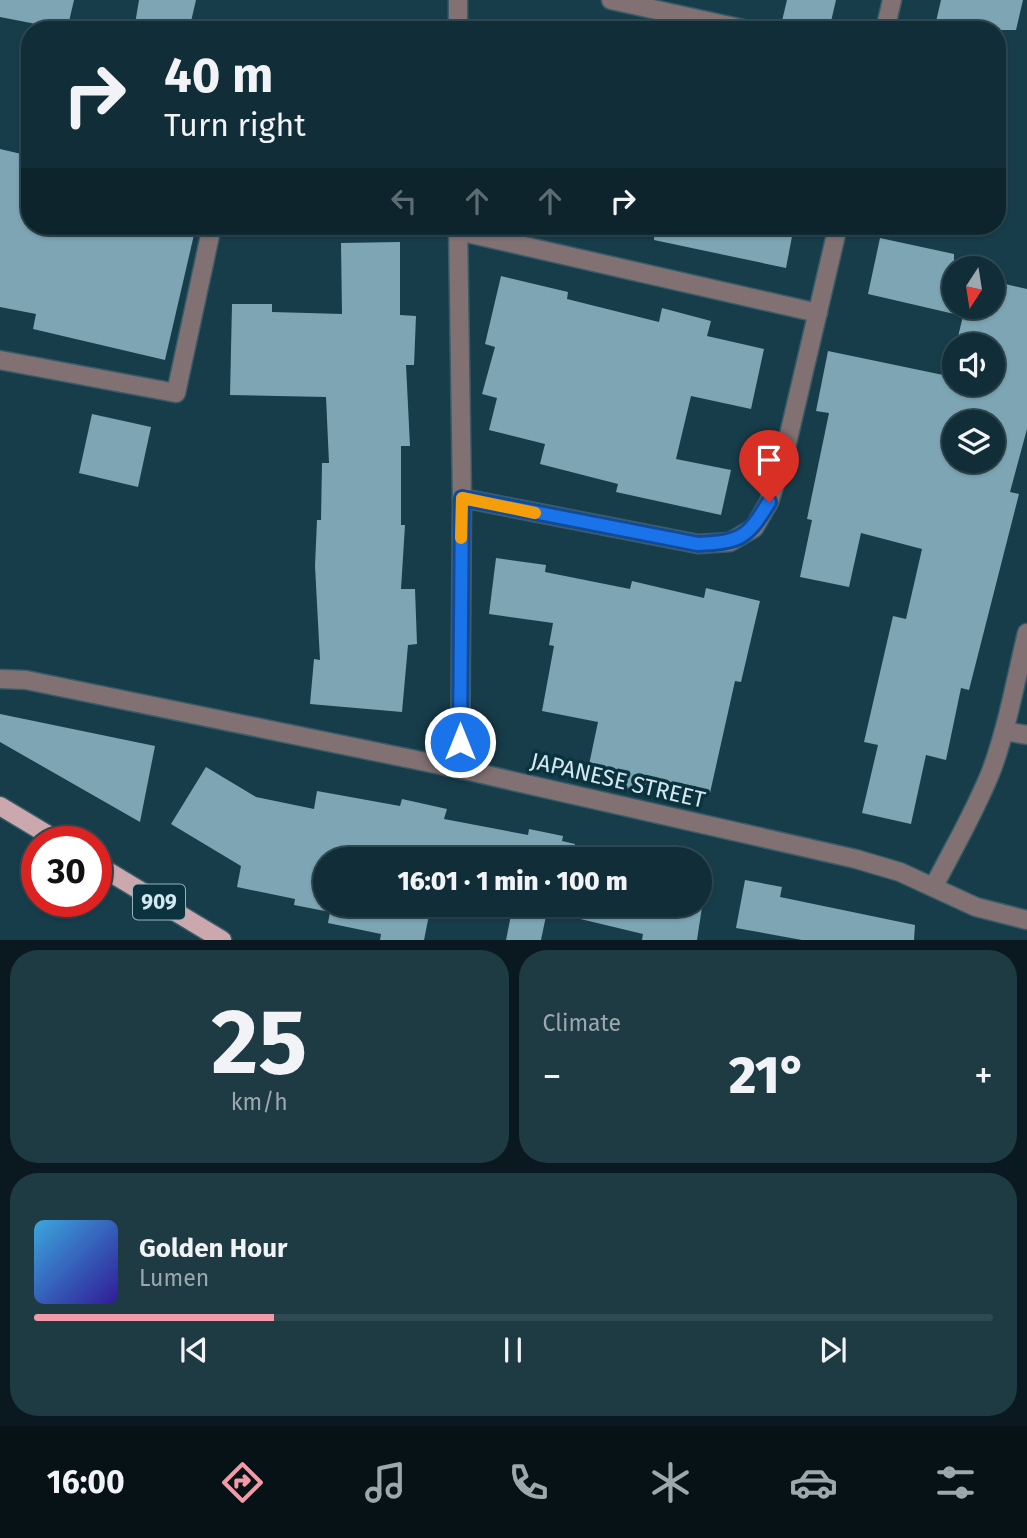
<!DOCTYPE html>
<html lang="en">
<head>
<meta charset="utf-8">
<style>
  :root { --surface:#112e38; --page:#1e3a43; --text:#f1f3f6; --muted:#9ca8ae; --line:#304a53; --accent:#f39aa9 }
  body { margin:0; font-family:"Fira Sans",sans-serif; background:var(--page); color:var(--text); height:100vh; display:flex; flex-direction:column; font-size:26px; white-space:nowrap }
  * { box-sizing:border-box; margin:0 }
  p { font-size:23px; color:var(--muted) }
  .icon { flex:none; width:38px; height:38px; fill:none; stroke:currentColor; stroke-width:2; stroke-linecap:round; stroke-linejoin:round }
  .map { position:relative; height:940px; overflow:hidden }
  .drawer { display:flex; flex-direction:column; gap:10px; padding:10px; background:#09191f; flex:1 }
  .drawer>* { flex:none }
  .guide { position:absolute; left:21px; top:21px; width:985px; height:214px; border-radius:28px; box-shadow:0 2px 5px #0004,0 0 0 2px var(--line); background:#112e38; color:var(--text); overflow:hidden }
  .needle { width:46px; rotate:192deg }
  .buttons { position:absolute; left:942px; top:256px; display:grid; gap:14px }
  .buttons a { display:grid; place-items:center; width:63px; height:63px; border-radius:50%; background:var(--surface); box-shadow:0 2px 5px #0004,0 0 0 2px var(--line); font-size:35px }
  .speed { position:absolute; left:21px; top:826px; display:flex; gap:14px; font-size:35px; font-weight:700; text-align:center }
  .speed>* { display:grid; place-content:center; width:91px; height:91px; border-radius:50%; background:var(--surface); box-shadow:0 2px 5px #0004,0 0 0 2px var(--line); line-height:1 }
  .speed .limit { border:10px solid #d22; background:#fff; color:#111 }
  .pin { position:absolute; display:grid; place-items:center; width:60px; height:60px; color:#fff; margin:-72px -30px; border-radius:50% 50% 50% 0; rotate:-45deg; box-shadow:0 0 7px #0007 }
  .pin .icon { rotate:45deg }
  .me { position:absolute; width:77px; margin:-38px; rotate:0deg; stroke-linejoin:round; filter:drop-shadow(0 0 5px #0008) }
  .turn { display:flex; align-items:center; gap:24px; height:147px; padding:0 28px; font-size:32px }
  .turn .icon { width:91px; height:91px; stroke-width:2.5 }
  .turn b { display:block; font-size:49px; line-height:60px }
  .lanes { display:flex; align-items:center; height:66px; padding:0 28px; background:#0003; justify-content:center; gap:35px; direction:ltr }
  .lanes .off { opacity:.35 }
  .big { font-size:52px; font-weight:800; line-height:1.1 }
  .drawer .widget { flex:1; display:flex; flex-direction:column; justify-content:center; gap:10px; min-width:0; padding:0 24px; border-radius:28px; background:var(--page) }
  .drawer .dial { align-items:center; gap:0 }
  .dial b { font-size:91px; line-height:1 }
  .song { display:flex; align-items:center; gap:21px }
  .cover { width:84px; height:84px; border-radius:10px; background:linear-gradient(135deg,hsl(200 70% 55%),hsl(250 70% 35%)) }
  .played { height:7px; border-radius:4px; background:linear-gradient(90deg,var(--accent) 25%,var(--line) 25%) }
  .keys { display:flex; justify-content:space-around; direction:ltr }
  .heat { display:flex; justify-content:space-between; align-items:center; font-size:38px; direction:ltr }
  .drawer .tiles { flex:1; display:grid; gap:10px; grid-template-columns:1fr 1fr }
  .widget:last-child { grid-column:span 2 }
  .trip { position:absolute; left:313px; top:847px; width:399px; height:70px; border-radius:35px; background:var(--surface); box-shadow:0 2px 5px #0004,0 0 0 2px var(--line); font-weight:800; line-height:70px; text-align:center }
  .menu { display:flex; height:112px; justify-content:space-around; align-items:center; background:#071216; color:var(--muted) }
  .menu .icon { width:49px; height:49px }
  .menu .on { color:var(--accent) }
  .menu b { font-size:32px; color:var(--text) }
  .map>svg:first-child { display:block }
</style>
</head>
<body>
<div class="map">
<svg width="1027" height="940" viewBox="0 0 1027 940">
  <rect width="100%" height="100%" fill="#173d4a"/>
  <g fill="#7da5b4" fill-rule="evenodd">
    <polygon points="0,0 74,0 67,30 0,17"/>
    <polygon points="139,0 196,0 189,30 134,30"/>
    <polygon points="787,0 836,0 829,30 799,30 781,25"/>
    <polygon points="941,0 1023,0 1016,30 934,30"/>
    <polygon points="0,149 30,156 30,226 196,226 165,360 33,329 36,314 0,307"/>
    <polygon points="655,226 794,226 786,268 654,240"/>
    <path d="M 880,238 L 954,254 L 954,306 L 992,306 L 992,281 L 1027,289 L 1027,429 L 1010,492 L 1019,494 L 969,690 L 961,688 L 946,760 L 926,755 L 911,824 L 862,813 L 878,745 L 864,742 L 893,616 L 906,619 L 922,549 L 861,533 L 849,587 L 800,577 L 812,520 L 807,519 L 829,413 L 816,411 L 828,351 L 948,376 L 954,353 L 954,383 L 992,383 L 992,345 L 956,345 L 963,316 L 868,294 ZM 954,422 L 992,422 L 992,460 L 954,460 Z"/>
    <polygon points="400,242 400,315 416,316 414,365 406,365 410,446 401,446 401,525 405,525 401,589 415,589 417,644 408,645 402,712 310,704 314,659 320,660 315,566 317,520 321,520 322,463 329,463 326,397 230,395 232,304 272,304 272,312 342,314 341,243"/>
    <polygon points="501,276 568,292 567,299 659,322 662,308 711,321 707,336 764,349 751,409 691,396 676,459 731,470 721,515 616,492 618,484 540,464 545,444 489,430 497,398 482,394 495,347 485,344"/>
    <polygon points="92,414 151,427 138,487 79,473"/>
    <polygon points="496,558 546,565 545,572 630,589 632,581 704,598 706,588 760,601 741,682 735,681 710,793 650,781 648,793 586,779 598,722 542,711 554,646 549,645 553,623 489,614"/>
    <polygon points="0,714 155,746 140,822 0,742"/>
    <polygon points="206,767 256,797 314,809 317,791 400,806 402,799 447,809 444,819 528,835 529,829 563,836 562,841 575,844 574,859 326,859 326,905 431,905 424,940 380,940 381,934 328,923 330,912 294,905 295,899 237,887 241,866 171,824"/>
    <polygon points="745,880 782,887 780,897 915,925 914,940 802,940 736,928"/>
    <polygon points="700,893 704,894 697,940 642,940 643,934 547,911 541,940 506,940 513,905 700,905"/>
  </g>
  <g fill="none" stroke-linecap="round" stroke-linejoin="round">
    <g stroke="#395c68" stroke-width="21">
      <g id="minor">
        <polyline points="458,0 458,30"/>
        <polyline points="611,0 748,30"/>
        <polyline points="885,30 892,0"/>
        <polyline points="458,226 462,498 460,769"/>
        <polyline points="458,231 818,313"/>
        <polyline points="0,360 176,393 212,226"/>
        <polyline points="462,498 698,544 730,542 754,528 769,502 784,456 838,226"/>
        <polyline points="0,679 26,680 460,769 856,859 900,872 976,907 1027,920"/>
        <polyline points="1004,731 1027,735"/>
        <path d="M 934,886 C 954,847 976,810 992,769 C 1008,725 1016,678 1027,633"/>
      </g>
    </g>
    <g stroke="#395c68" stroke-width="21">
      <g id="major">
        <polyline points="0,806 60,842"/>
        <polyline points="96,864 222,940"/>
      </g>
    </g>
    <use href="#minor" stroke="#827173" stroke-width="18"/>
    <use href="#major" stroke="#cba8ad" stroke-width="18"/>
  </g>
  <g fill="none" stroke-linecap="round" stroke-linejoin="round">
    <g stroke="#114b97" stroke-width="18">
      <path id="route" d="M 460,742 L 462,498 L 698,544 C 741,542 747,538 769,502"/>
    </g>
    <use href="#route" stroke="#1a73e8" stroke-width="12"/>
    <polyline stroke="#f59e0b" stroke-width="12" points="461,538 462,498 535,513"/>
  </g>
  <g text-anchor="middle" stroke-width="7" stroke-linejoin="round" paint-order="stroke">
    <rect fill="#0b333f" stroke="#98b2bb" stroke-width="2" x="133" y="884.5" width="52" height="35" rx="5"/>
    <g font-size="21" font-weight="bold" fill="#d4e8f0">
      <text x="159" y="909">909</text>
    </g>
    <g font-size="23" fill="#d4e8f0" stroke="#0b333f">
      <text transform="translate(618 780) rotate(13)" y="8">JAPANESE STREET</text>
    </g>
  </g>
</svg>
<div class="buttons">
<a><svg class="needle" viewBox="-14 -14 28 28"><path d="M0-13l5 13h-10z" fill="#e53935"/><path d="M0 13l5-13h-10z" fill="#9ca8ae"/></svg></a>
<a><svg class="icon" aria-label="sound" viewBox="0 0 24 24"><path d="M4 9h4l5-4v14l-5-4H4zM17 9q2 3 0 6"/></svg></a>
<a><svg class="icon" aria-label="layers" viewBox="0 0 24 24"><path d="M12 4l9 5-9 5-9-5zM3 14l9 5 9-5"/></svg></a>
</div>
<div class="speed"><div class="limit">30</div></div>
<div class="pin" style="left:769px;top:502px;background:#d93025"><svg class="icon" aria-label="arrive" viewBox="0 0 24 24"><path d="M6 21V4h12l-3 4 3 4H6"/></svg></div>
<svg class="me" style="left:460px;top:742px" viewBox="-20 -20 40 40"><circle r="17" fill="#1a73e8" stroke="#fff" stroke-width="3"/><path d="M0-11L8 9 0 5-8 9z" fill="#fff"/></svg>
<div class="trip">16:01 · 1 min · 100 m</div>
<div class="guide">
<div class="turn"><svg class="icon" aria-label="right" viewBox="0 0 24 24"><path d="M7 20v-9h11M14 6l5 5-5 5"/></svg><div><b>40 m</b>Turn right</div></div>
<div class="lanes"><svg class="icon off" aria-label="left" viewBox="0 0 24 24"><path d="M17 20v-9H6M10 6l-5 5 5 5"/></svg><svg class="icon off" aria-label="ahead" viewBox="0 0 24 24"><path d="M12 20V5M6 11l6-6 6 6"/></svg><svg class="icon off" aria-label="ahead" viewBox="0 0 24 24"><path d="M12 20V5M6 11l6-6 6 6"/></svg><svg class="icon" aria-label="right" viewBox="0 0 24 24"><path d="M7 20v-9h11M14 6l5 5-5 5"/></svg></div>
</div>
</div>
<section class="drawer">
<div class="tiles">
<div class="widget dial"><b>25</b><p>km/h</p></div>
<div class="widget"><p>Climate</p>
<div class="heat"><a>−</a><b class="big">21°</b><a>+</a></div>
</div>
<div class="widget">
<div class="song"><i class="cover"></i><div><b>Golden Hour</b><p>Lumen</p></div></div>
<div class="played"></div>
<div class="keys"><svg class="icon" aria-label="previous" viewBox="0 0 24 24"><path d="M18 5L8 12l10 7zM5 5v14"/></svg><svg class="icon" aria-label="pause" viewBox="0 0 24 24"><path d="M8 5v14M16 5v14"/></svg><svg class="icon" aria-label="next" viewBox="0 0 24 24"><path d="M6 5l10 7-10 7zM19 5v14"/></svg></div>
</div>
</div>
</section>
<nav class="menu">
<b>16:00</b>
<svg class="icon on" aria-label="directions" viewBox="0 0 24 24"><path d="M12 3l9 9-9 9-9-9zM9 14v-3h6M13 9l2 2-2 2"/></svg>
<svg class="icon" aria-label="music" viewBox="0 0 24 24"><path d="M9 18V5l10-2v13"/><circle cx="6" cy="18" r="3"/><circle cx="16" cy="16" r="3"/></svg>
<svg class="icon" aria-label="phone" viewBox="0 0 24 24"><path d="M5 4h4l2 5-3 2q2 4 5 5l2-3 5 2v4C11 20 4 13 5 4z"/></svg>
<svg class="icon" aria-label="climate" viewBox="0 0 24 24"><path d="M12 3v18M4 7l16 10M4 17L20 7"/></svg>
<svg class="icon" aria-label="car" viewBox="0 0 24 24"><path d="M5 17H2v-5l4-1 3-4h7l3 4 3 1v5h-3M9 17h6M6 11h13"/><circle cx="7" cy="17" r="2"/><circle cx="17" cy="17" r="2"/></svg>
<svg class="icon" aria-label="filters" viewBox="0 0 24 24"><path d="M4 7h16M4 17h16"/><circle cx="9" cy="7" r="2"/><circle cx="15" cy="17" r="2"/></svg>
</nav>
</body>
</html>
